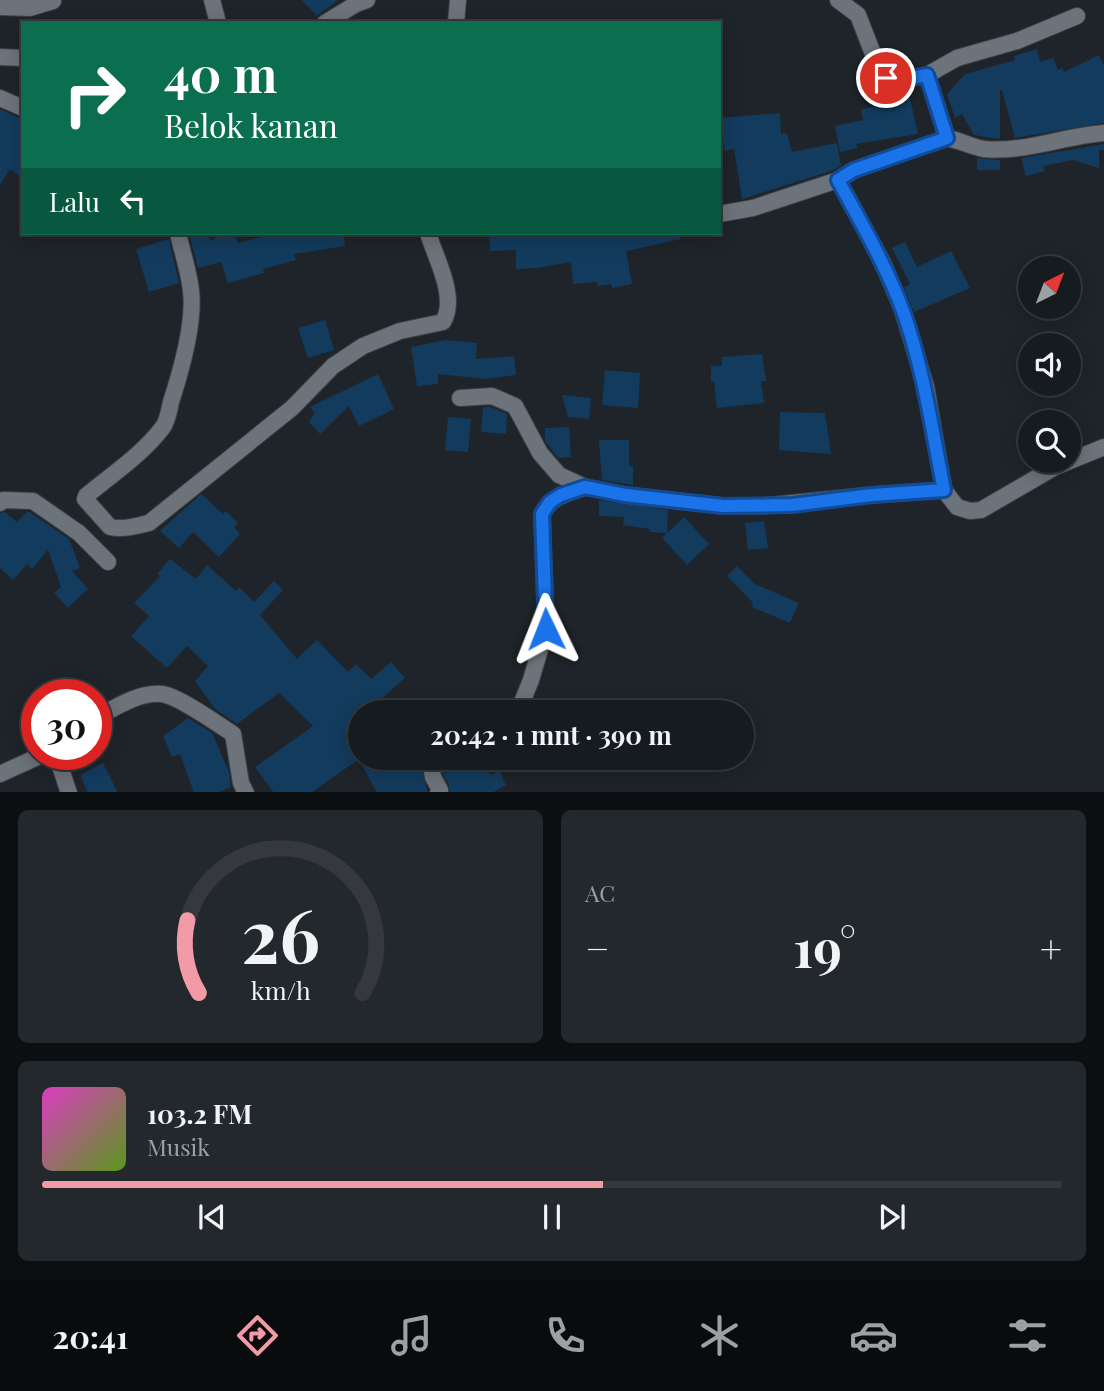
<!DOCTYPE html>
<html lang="id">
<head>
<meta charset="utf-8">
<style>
  :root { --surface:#161b1f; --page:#23282c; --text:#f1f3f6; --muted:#9ea1a4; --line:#35393d; --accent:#f39aa7 }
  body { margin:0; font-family:"Playfair Display",serif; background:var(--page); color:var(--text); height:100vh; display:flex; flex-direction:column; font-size:26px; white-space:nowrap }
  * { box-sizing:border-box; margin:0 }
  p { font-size:23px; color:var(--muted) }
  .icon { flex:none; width:38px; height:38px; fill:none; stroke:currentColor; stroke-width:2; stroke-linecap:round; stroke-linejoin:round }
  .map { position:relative; height:792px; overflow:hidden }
  .sheet { display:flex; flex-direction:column; gap:18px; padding:18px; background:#0c0f11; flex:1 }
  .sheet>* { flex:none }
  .banner { position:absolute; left:21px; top:21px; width:700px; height:214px; border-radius:0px; box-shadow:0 4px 18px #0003,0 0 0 2px var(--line); background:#0b6e4f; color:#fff; overflow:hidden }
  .needle { width:46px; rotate:42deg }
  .tools { position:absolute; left:1018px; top:256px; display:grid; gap:14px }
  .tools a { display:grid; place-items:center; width:63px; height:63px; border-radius:50%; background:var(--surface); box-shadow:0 4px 18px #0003,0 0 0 2px var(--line); font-size:35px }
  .speed { position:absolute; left:21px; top:679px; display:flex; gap:14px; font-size:35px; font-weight:700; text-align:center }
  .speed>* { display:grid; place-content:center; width:91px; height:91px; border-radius:50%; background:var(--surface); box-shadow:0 4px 18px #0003,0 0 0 2px var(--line); line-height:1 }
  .speed .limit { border:10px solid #d22; background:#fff; color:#111 }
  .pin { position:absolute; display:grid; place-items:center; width:60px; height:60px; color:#fff; margin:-30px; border:4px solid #fff; border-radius:50%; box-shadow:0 2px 7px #0007 }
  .me { position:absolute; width:77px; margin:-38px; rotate:358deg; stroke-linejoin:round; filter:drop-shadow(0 0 5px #0008) }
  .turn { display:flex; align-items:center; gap:24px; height:147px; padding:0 28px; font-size:32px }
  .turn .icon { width:91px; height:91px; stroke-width:2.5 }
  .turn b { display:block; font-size:49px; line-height:60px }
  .then { display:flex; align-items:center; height:66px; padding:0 28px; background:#0003; gap:14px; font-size:26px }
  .big { font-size:52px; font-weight:700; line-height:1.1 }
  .sheet .card { flex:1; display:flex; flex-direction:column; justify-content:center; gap:10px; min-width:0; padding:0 24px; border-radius:10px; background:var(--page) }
  .sheet .dial { align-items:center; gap:0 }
  .dial svg { height:182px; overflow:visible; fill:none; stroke:var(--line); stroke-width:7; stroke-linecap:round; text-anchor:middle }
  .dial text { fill:var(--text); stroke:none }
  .song { display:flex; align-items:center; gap:21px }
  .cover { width:84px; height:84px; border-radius:10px; background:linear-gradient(135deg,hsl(310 70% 55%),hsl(90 70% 35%)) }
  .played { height:7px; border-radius:4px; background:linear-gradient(90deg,var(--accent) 55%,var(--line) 55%) }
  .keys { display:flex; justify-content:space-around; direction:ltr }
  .heat { display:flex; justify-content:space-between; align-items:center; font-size:38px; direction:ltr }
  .sheet .tiles { flex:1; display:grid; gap:18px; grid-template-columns:1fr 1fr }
  .card:last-child { grid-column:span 2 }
  .trip { position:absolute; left:348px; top:700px; width:406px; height:70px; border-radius:35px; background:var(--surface); box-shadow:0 4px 18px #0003,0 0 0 2px var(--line); font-weight:700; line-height:70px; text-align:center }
  .menu { display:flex; height:112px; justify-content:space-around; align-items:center; background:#090b0c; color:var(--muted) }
  .menu .icon { width:49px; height:49px }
  .menu .active { color:var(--accent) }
  .menu b { font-size:32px; color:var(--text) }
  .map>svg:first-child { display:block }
</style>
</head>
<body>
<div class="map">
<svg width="1104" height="793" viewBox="0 0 1104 793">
  <rect width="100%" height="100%" fill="#1e2429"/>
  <g fill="#133b5d">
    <polygon points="302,0 338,0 317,16"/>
    <polygon points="1037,49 1040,62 1053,58 1058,70 1062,68 1064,72 1099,55 1104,65 1104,123 1015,138 1002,90 1000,90 1000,139 974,135 962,114 955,118 947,94 965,74 1015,60 1014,56"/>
    <polygon points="909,94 918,134 856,144 858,148 840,152 835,126 863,120 861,109 891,104 890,98"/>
    <polygon points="0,109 23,120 23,179 10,169 0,185"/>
    <polygon points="780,113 781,134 787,133 792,152 837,143 841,166 834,170 742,199 734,149 725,151 720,118"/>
    <polygon points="1104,144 1104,150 1099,150 1099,168 1073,160 1043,166 1045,171 1026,176 1021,158"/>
    <polygon points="977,158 1000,160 1000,170 977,170"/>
    <polygon points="189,233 208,233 210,241 225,233 234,233 238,243 275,233 343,233 345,246 294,254 296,260 263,269 264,273 228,283 221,262 198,268"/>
    <polygon points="489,233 680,233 681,239 626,251 632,284 612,288 611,284 597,286 597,282 573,284 571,262 537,268 516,269 516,250 490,251"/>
    <polygon points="169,239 179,283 149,292 136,249"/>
    <polygon points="905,242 917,267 951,251 970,288 914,312 904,287 910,284 892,248"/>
    <polygon points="325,320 334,350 308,358 298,328"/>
    <polygon points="445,340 477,343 476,359 514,356 516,375 485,379 438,374 438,384 417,386 411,347"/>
    <polygon points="762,354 766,381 761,381 764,403 717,408 714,381 711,381 711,366 722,366 722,357"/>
    <polygon points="605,370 640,373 638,408 602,405"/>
    <polygon points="378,374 394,409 359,426 349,406 320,434 309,422 315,412 310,407"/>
    <polygon points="562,395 591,398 589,419 568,417"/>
    <polygon points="483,407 490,407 507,414 506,434 481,432"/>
    <polygon points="780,412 825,413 831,454 779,450"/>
    <polygon points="448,417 471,419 468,452 445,450"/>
    <polygon points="569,427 571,457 558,458 545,441 545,428"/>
    <polygon points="599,440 629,440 629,466 633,466 633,485 602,480"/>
    <polygon points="201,494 223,514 226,511 238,523 234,527 240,534 219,557 193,532 179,548 160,531"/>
    <polygon points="599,500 668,510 667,533 650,532 650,529 623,525 624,517 599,516"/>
    <polygon points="28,511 69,539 80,568 72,571 88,589 68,608 54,593 61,587 48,550 32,569 27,564 13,580 0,568 0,513 5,512 17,522"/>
    <polygon points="684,517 709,544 687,565 662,538"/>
    <polygon points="764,521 768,548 748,550 745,523"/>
    <polygon points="170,559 196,579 207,565 236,591 239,587 254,602 274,581 283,590 260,615 297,659 317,640 348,672 356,664 371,679 391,662 405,678 380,700 384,706 373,712 360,712 360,758 425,758 421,768 428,793 377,793 359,759 311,793 274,793 255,767 313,726 279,693 237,724 215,709 195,681 208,666 187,646 167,668 131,636 149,616 134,603 160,576 157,574"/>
    <polygon points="737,566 755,584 799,603 790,623 752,607 753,603 727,576"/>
    <polygon points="188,718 212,733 229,772 231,787 217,793 194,793 180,754 172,757 163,736"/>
    <polygon points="465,758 472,758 491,775 499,771 506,785 492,793 450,793 449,786 443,774 461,767"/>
    <polygon points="103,763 118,793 88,793 80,775"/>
  </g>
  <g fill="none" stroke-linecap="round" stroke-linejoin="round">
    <g stroke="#3d4246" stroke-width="18">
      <g id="street">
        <polyline points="212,0 218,23"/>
        <polyline points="838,0 858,15 880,72 891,82 927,75"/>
        <polyline points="0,7 30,8 53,1"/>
        <polyline points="325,23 356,4 367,0"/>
        <polyline points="456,23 458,0"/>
        <polyline points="0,57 23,58"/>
        <polyline points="0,98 23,108"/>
        <polyline points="947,138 927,75 957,58 1017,41 1077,16"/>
        <polyline points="838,180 883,263 902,309 926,387 944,490 957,507 970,511 981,510 1055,467 1104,447"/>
        <path d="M 719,214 L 753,208 L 838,180 L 854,170 L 947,138 C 959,140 972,147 984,149 C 1024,153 1064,136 1104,133"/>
        <path d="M 178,233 C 182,252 189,271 191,291 C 195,323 181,371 171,402 C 169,410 168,420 163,427 C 143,454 111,475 86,496 L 85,499 L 110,527 C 124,530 136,526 149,523 L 292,408 L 333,366 L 363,346 L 400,331 L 443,322 C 458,297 435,257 428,233"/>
        <polyline points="460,398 492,396 515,406 540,453 559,475 585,487 625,495 723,506 762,506 872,495 944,490"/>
        <polyline points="0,503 3,500 33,501 79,533 108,562"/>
        <path d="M 518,712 L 531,680 L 546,629 L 542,514 C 551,496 567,494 585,487"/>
        <path d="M 96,718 C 116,707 139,692 162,694 C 178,696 218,724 233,734 L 241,783 L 246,793"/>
        <polyline points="56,754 69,793"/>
        <polyline points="0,774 44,754"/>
        <polyline points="438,793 440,790 433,777 431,766 449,762 455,758"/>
      </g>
    </g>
    <use href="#street" stroke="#6d737a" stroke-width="16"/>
  </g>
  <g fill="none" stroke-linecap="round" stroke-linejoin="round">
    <g stroke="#114b97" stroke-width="18">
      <path id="route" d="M 546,629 L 542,514 L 550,502 L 561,495 L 585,487 L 625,495 L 723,506 L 792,505 L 872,495 L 944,490 C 932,430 924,370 903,311 C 886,265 861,223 838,180 L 854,170 L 947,138 L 927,75 L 891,82 L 886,78"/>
    </g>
    <use href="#route" stroke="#1a73e8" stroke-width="12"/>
  </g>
</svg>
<div class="tools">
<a><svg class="needle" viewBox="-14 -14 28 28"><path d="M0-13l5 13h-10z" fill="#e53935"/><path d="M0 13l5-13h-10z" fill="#9ea1a4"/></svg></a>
<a><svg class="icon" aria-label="sound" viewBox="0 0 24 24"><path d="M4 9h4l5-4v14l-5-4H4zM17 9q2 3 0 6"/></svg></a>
<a><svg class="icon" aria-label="search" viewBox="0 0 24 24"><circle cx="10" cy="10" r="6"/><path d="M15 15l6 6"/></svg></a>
</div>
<div class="speed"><div class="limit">30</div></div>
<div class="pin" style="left:886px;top:78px;background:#d93025"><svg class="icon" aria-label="arrive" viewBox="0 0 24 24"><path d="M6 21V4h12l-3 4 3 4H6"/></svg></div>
<svg class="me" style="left:546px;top:629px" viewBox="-20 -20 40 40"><path d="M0-17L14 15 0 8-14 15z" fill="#1a73e8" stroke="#fff" stroke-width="4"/></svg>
<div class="trip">20:42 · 1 mnt · 390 m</div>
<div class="banner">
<div class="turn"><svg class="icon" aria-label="right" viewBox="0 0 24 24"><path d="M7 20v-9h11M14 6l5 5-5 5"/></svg><div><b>40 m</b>Belok kanan</div></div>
<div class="then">Lalu<svg class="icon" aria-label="left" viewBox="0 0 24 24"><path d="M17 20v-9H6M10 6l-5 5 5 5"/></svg></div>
</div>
</div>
<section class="sheet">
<div class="tiles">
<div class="card dial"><svg viewBox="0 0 100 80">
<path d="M14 69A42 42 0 1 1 86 69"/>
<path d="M14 69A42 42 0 0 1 9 37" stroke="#f39aa7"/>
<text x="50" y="56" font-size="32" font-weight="700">26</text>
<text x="50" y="72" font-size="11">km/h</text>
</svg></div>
<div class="card"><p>AC</p>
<div class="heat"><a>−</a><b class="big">19°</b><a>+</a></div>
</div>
<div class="card">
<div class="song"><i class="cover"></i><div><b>103.2 FM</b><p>Musik</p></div></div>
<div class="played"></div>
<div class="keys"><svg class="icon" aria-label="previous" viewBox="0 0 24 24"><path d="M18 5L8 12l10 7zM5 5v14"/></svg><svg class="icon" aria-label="pause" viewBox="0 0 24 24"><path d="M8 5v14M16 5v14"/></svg><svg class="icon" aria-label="next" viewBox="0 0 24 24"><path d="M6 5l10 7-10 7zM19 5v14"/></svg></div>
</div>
</div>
</section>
<nav class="menu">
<b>20:41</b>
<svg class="icon active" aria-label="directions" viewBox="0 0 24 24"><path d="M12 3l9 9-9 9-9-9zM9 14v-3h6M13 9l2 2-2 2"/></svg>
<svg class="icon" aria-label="music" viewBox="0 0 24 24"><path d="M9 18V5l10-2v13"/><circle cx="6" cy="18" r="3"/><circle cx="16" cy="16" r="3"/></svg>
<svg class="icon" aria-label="phone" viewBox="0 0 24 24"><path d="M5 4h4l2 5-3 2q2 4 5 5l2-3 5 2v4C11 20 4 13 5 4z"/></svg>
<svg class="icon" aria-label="climate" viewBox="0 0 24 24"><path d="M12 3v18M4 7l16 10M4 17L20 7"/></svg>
<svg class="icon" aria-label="car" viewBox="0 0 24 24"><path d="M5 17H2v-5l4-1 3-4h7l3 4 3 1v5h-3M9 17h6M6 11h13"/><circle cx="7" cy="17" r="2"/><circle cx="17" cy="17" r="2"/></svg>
<svg class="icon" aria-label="filters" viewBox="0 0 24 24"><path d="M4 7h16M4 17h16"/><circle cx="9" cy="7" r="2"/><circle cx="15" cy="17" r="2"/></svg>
</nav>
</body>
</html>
